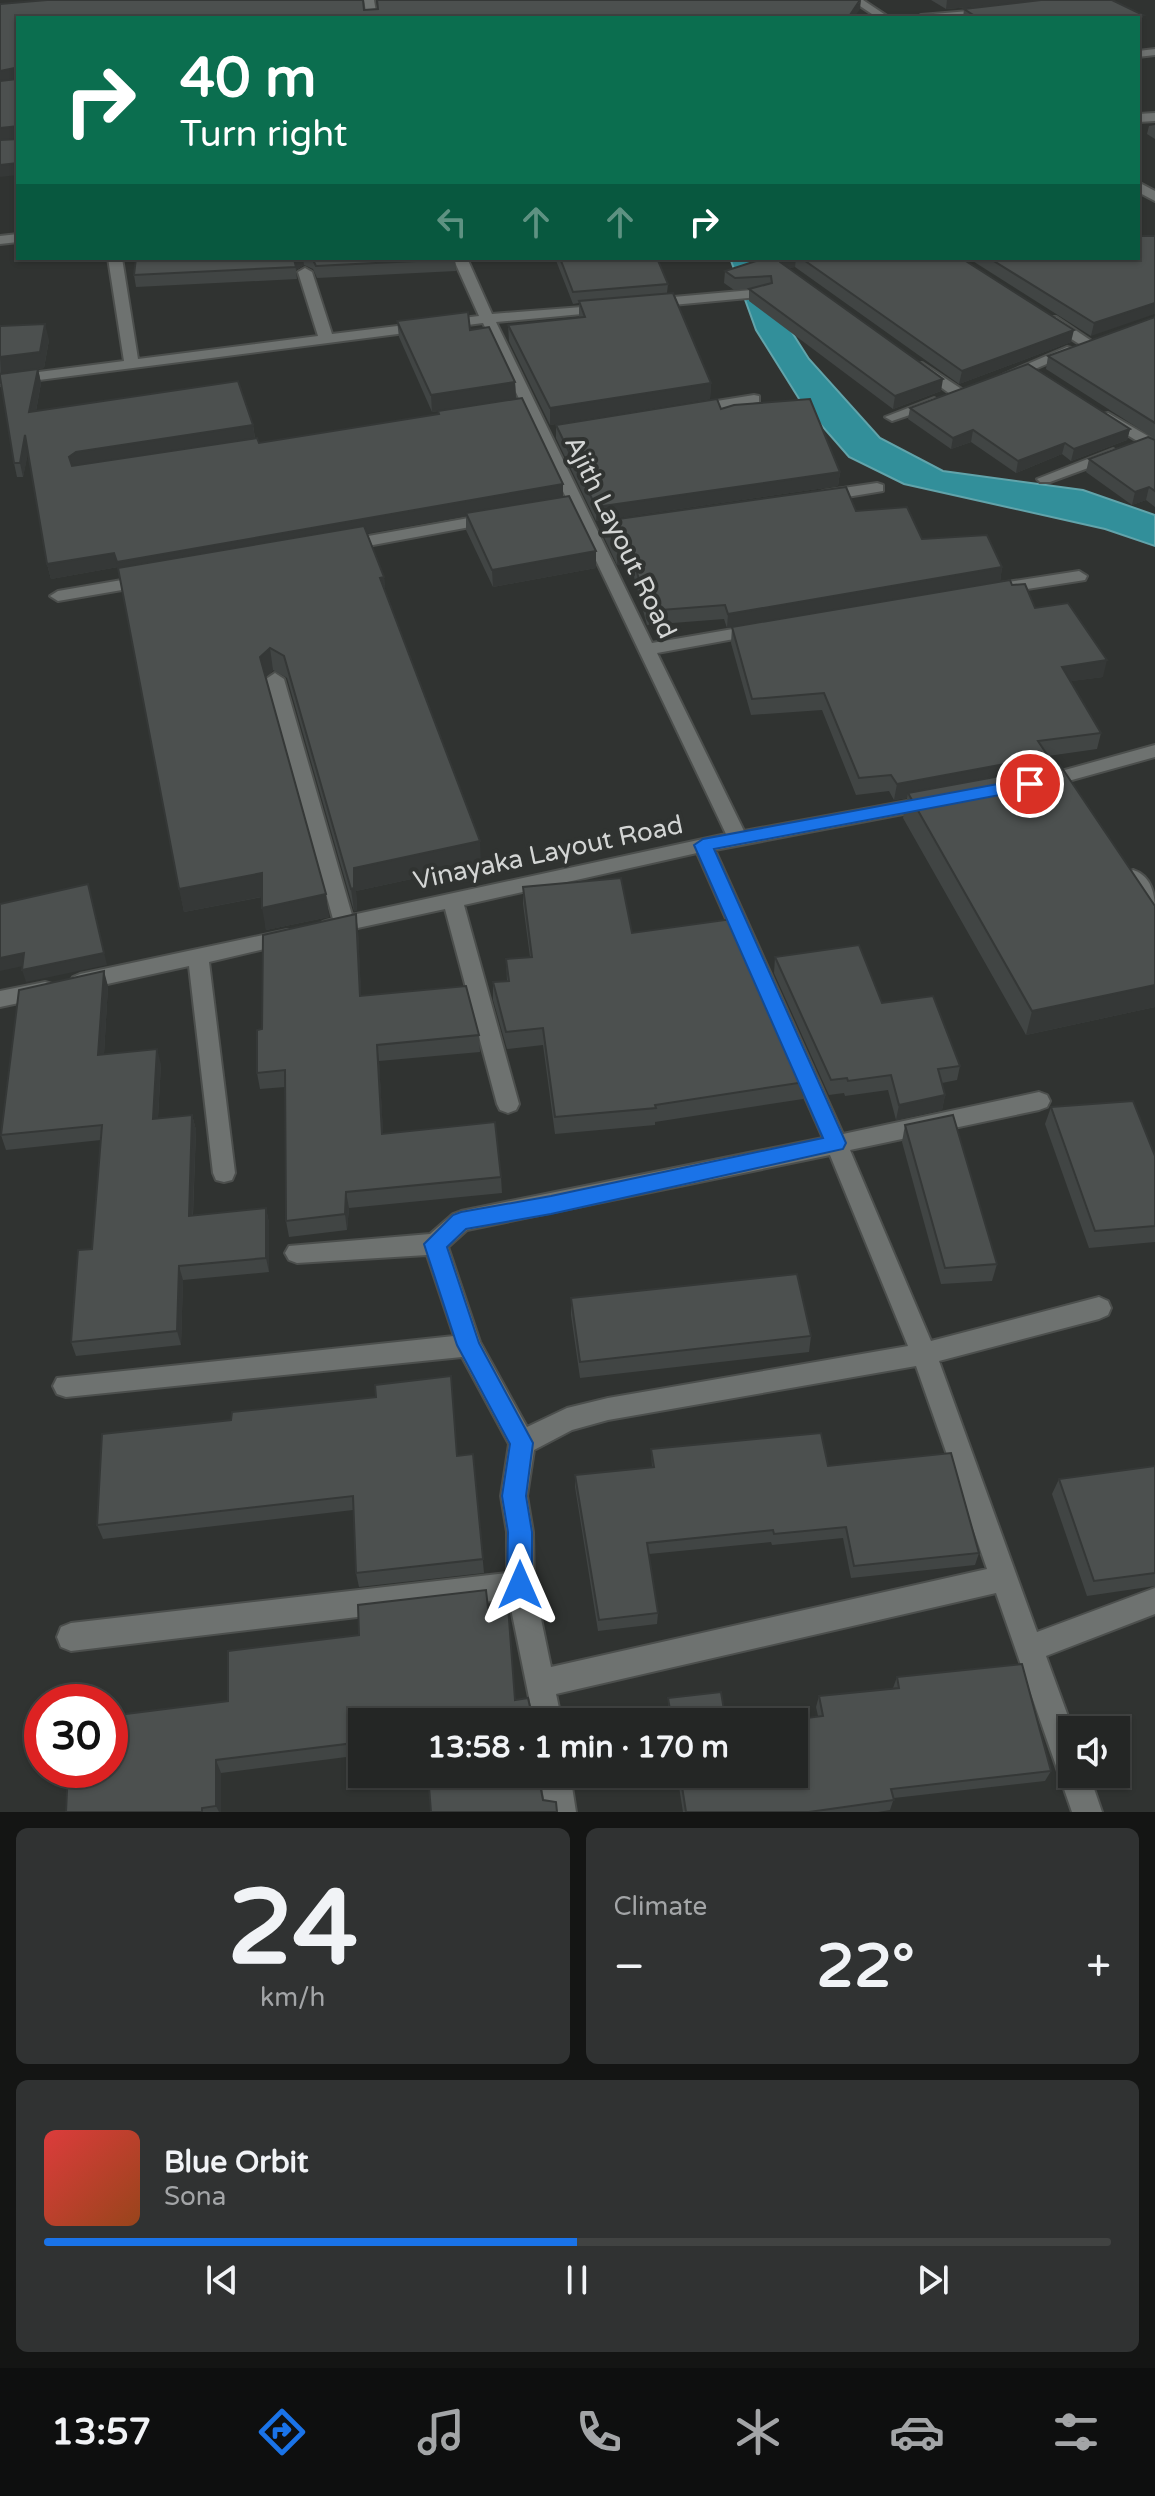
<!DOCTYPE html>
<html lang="en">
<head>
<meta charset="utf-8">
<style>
  :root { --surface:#242625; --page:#303232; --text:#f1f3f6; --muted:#a3a5a7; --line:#414342; --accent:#1a73e8 }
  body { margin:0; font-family:"Varela Round",sans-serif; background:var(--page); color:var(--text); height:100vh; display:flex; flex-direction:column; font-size:30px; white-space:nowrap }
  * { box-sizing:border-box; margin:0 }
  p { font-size:26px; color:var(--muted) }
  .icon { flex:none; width:44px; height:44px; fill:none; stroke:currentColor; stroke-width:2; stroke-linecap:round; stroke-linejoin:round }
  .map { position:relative; height:1812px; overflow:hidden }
  .side { display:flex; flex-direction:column; gap:16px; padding:16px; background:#141514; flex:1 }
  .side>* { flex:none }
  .top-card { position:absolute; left:16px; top:16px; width:1124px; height:244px; border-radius:0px; box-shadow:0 2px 6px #0004,0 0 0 2px var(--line); background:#0b6e4f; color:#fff; overflow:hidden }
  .controls { position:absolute; left:1058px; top:1716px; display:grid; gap:16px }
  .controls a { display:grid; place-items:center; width:72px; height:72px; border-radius:0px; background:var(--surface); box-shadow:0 2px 6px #0004,0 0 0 2px var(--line); font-size:40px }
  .speed { position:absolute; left:24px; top:1684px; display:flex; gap:16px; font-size:40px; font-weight:700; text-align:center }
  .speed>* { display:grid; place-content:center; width:104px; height:104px; border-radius:50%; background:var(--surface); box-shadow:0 2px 6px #0004,0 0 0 2px var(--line); line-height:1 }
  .speed .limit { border:12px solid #d22; background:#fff; color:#111 }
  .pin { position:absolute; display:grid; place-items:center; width:68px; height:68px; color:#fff; margin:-34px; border:4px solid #fff; border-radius:50%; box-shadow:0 2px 8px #0007 }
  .me { position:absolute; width:88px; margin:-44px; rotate:0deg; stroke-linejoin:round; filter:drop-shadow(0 0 6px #0008) }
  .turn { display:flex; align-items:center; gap:28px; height:168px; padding:0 32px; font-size:36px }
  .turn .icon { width:104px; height:104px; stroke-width:2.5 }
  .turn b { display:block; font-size:56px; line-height:68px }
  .lanes { display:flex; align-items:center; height:76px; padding:0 32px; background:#0003; justify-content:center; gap:40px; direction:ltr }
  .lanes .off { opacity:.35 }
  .big { font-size:60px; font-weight:800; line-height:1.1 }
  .side .card { flex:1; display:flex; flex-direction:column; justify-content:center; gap:12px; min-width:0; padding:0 28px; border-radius:12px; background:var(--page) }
  .side .dial { align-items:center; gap:0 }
  .dial b { font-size:104px; line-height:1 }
  .song { display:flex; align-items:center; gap:24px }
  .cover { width:96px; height:96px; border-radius:12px; background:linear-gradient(135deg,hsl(0 70% 55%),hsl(20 70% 35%)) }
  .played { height:8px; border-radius:4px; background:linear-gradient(90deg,var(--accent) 50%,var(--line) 50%) }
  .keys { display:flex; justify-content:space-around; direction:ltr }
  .heat { display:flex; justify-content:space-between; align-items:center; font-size:44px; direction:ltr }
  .side .tiles { flex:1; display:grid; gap:16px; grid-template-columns:1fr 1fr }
  .card:last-child { grid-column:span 2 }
  .trip { position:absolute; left:348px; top:1708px; width:460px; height:80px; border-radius:0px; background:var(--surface); box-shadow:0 2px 6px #0004,0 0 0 2px var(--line); font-weight:800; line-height:80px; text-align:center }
  .dock { display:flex; height:128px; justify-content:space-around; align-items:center; background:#0e0f0f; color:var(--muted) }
  .dock .icon { width:56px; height:56px }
  .dock .current { color:var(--accent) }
  .dock b { font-size:36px; color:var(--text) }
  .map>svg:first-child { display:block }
</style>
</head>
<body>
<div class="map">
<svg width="1155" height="1812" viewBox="0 0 1155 1812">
  <rect width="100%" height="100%" fill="#303331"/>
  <polygon fill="#328f9a" stroke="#62a4ab" stroke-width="2" points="730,258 762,258 788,326 809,359 880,438 943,471 1083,490 1155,515 1155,546 1105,529 904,484 849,457 801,402 756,330"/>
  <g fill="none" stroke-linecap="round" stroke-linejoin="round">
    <g stroke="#4c4f4d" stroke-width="4">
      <g id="street">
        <polygon points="364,0 374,0 377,18 367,18"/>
        <polygon points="851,0 863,0 890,18 878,18"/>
        <polygon points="993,9 993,13 989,14 916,18 921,15"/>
        <polygon points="1155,49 1155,55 1138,57 1138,51"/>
        <polygon points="1155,113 1155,121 1138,122 1138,114"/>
        <polygon points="1138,182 1155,191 1155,201 1138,192"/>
        <polygon points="18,234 18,242 0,244 0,236"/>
        <path d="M 108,258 L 122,258 L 138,359 L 318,336 L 298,272 L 305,268 L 312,272 L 332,334 L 479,316 L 453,258 L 467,258 L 492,314 L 608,305 L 610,308 L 603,312 L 496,322 L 652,643 L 756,625 L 765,630 L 756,635 L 657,653 L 744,831 L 929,797 L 936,798 L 938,803 L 936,808 L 929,809 L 715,850 L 843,1134 L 1039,1092 L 1047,1095 L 1050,1101 L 1047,1107 L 1039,1110 L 850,1150 L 931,1341 L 1099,1297 L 1108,1301 L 1111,1308 L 1108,1315 L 1099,1319 L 939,1361 L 1037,1632 L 1155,1588 L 1155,1614 L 1046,1656 L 1073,1730 L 1072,1774 L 1089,1774 L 1102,1812 L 1072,1812 L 996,1593 L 556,1694 L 562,1722 L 534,1722 L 509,1599 L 71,1651 L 61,1647 L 57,1637 L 61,1627 L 71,1623 L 507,1573 L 507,1532 L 501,1496 L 509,1444 L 462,1357 L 66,1397 L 57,1394 L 53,1386 L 57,1378 L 454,1336 L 427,1255 L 297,1263 L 289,1260 L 285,1253 L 289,1246 L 430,1234 L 453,1214 L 461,1211 L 823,1138 L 697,853 L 464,905 L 519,1104 L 516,1110 L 508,1113 L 500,1110 L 497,1104 L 445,909 L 330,934 L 323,932 L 320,927 L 323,922 L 333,919 L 266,679 L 275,673 L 284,679 L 352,915 L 726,834 L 483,323 L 0,385 L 0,377 L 124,361 ZM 830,1155 L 908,1346 L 608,1398 L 567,1408 L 527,1427 L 480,1342 L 448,1247 L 467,1230 ZM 916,1366 L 987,1569 L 551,1667 L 534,1585 L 533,1532 L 527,1496 L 534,1450 L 572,1430 L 608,1420 Z"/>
        <polygon points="763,289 770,293 768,296 651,307 644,303 651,299"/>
        <polygon points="1046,317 1056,317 1096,344 1084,347 1046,323"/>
        <polygon points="1067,347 1079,350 1014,378 1002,375"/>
        <polygon points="922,363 963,390 963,396 953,396 917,370 917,364"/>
        <polygon points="754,395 759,396 759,402 692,413 685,409 692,405"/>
        <polygon points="934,398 941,402 939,405 892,421 885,417"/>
        <polygon points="1108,413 1155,440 1155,452 1103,420 1103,414"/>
        <polygon points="1113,449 1121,454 1118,457 1050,482 1040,482 1037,479"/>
        <polygon points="877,483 883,485 883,491 823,501 815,496 823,491"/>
        <polygon points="491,514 497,516 497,522 346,550 338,545 346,540"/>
        <polygon points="1079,571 1087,576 1085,580 1001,593 993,588 1001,583"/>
        <polygon points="145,576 153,581 151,585 58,601 50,596 58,591"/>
        <polygon points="1155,745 1155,757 1043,788 1034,782 1036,778"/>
        <path d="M 1133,870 C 1152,876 1155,895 1155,912 L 1148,910 L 1123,877 Z"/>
        <polygon points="287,930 294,932 297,937 294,942 209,962 235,1173 232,1180 224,1182 216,1180 213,1173 189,966 80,990 73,987 70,982 73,977 80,974"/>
        <polygon points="45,982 52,984 55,990 52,996 0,1007 0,991"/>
        <polygon points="540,1774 570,1774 576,1812 546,1812"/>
      </g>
    </g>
    <use href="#street" fill="#6e7270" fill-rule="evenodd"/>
  </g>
  <g fill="#414544">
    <polygon points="931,0 1112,0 1143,15 1140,26 1138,18 963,18 964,9 1009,4 946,9"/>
    <polygon points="1155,125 1155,139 1147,134 1149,126"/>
    <polygon points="136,258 455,258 456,271 317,278 313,269 304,265 296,270 297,279 136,287 134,275"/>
    <polygon points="555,258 657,258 668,284 667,293 711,383 710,399 550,425 509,341 508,325 579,317 579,303 573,304"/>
    <polygon points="765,258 961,258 1071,342 959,384 795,267 788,268 941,391 893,409 749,301 749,289 734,290 724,283 725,271"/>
    <polygon points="968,258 1138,258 1091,336"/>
    <polygon points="1155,317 1155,439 1046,369 1048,356"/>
    <polygon points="397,321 470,330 515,382 516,399 432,412 399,337"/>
    <polygon points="0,326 49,340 44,368 38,369 41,383 36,411 253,425 255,438 259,443 438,414 438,411 563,497 596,568 493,587 466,530 466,516 367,533 384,577 385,593 481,864 356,891 357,911 354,911 287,678 273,670 265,678 329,917 266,930 262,897 184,912 118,567 51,579 47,564 28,452 23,477 17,477 14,463 0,371"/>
    <polygon points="910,408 1130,429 1127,440 1071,461 1062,454 1016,473 971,442 951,449 908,419"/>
    <polygon points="721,409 840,472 838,486 596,521 556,438 556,425"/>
    <polygon points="1155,440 1155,507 1146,500 1132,505 1086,472 1089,459"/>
    <polygon points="856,511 922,539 1002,567 1000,582 1012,585 1103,677 1071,681 1101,733 1097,749 1048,756 1045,768 1155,906 1155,1007 1026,1035 903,818 907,798 894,800 889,791 856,795 822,710 751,715 731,643 732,627 727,628 724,619 647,625 630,562 617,565 603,535 604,521"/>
    <polygon points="523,887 632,933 805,1082 803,1099 655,1122 655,1125 555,1134 543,1045 507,1049 493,1000 493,982 507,981 506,959 530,957 523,904"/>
    <polygon points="358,931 361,995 479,1035 480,1052 379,1061 383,1133 501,1177 502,1193 349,1208 347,1230 289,1237 286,1221 285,1087 260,1089 257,1073 262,1029"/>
    <polygon points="775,957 960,1066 957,1080 942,1083 945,1095 942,1110 896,1120 888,1090 845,1096 844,1093 829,1095 774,973"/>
    <polygon points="108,986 104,1054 161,1064 158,1118 192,1115 196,1130 193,1215 266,1208 269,1223 269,1272 183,1280 181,1345 76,1356 71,1342 92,1249 101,1140 6,1150 1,1135"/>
    <polygon points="1051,1107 1155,1156 1155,1242 1089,1248 1045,1124"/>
    <polygon points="905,1125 997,1264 992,1281 941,1284 902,1142"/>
    <polygon points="571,1298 811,1336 809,1352 580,1378 571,1315"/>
    <polygon points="651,1449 828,1466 979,1553 975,1565 851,1578 843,1538 772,1545 771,1542 649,1554 658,1613 657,1624 598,1631 575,1487 575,1475 652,1467"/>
    <polygon points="473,1454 484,1573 359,1587 356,1573 353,1510 103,1539 97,1525 458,1456"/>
    <polygon points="1155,1466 1155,1586 1087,1596 1052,1494 1059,1479"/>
    <polygon points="897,1677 1051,1771 1045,1781 894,1798 890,1810 878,1812 683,1812 677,1774 794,1774 818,1716 816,1707 819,1696 893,1688"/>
    <polygon points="668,1698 726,1722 669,1722 668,1709"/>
    <polygon points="362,1722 362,1755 221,1773 221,1812 66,1812 68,1770"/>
    <polygon points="394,1774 538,1774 397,1788"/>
  </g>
  <g fill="#353837">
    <polygon points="861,0 860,9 854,18 850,15"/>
    <polygon points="947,0 1054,0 946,9"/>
    <polygon points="1143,15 1140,26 1138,26 1138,18 1125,18"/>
    <polygon points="15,68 18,79 0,82 0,71"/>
    <polygon points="18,126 18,138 0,140 0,128"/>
    <polygon points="18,163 18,175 0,177 0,165"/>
    <polygon points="295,258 303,258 304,265 296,270 294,259"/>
    <polygon points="779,258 796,258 795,267 778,270"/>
    <polygon points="1155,303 1155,314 1091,336 1094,323"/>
    <polygon points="45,324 49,340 44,368 38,369 41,383 33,427 1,374 0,357"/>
    <polygon points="1074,330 1071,342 959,384 962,371"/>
    <polygon points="943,379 941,391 893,409 895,396"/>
    <polygon points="515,382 516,399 432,412 431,395"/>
    <polygon points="711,383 710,399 550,425 550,408"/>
    <polygon points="253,425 255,439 72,471 69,457 76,452"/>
    <polygon points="1130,429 1127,440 1071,461 1074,449"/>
    <polygon points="973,430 971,442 951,449 953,438"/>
    <polygon points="25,435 29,449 23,477 20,463"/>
    <polygon points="1065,443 1062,454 1016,473 1018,461"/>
    <polygon points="840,472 838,486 596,521 596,507"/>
    <polygon points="563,484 563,499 120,577 118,567 51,579 47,564 114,553"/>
    <polygon points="1149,487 1146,500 1132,505 1135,492"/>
    <polygon points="630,548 630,562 617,565 618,550"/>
    <polygon points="596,551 596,568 493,587 492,570"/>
    <polygon points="1002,567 1000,582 727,628 728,614"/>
    <polygon points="384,577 386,599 380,578"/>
    <polygon points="270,648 273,670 263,680 260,657"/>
    <polygon points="1107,660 1103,677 1058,683 1062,667"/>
    <polygon points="1048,756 1044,773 908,793 907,798 894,800 897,784"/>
    <polygon points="480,841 481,864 356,891 357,911 354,911 351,889 354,868"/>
    <polygon points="262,873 266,896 184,912 179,889"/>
    <polygon points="88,884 107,965 26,982 22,970"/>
    <polygon points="326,894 329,917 266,930 262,908"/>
    <polygon points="356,914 358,931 362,1012 360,996"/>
    <polygon points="24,953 28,965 0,971 0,958"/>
    <polygon points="104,971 108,986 103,1070 98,1055"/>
    <polygon points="1155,985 1155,1007 1026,1035 1032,1011"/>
    <polygon points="377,1045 379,1061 384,1150 382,1134"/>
    <polygon points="157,1049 161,1064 157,1133 153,1119"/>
    <polygon points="945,1095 942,1110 896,1120 899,1105"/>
    <polygon points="192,1115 196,1130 192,1230 189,1216"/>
    <polygon points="346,1192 349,1208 347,1230 345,1214"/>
    <polygon points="266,1208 269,1223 269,1272 266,1258"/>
    <polygon points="179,1266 183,1280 181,1345 177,1331"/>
    <polygon points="216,1760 221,1773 221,1812 219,1812 216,1806"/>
  </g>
  <g fill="#4c504f" stroke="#353837" stroke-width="2">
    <polygon points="47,0 363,0 364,10 378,9 377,0 860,0 850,15 855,18 18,18 18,163 0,165 0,140 18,139 18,126 0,128 0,81 18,79 15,68 0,71 0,4"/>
    <polygon points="1041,0 1112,0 1143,15 1125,18 978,18 964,9"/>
    <polygon points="1138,232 1141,236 1155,236 1155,303 1094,323 989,258 1138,258"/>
    <polygon points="136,258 295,258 294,259 296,267 134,275"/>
    <polygon points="312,258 455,258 455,259 316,266"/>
    <polygon points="560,258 657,258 668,284 573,292"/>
    <polygon points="765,258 781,258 779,258 780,262 943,379 895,396 749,289 772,283 771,276 735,278 725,271"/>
    <polygon points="801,258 961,258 1074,330 962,371"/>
    <polygon points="673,293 711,383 550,408 508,325 585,317 579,301"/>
    <polygon points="468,312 470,330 489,327 515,382 431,395 397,321"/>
    <polygon points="1155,317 1155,423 1048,356"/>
    <polygon points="45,324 40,352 0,357 0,326"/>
    <polygon points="1028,364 1130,429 1074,449 1065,443 1018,461 973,430 953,438 910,408"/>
    <polygon points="38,369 29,412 238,381 253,425 76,452 69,457 72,466 257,438 259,443 439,414 438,411 522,398 563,484 117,562 114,553 47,564 25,435 20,463 14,463 0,377 0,374"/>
    <polygon points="717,399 721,409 734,405 810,399 840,472 596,507 556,425"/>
    <polygon points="1148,437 1155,440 1155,491 1149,487 1135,492 1089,459"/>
    <polygon points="846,487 856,511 907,507 922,539 987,535 1002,567 728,614 725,605 648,611 630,548 618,550 604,521"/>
    <polygon points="569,496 596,551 492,570 466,513"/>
    <polygon points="364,526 384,577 380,578 480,841 354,868 354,888 351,889 284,656 270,648 260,657 326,894 262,908 262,873 179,889 118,568"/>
    <polygon points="1010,580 1012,585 1025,584 1035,608 1068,603 1107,660 1062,667 1101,733 1038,741 1048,756 897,784 891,775 859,778 824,693 752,699 732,627"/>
    <polygon points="1060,765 1155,906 1155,985 1032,1011 908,793"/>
    <polygon points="621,878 632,933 732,919 805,1082 655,1105 656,1108 555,1117 543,1028 506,1032 493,982 509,981 506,959 532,957 523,887"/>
    <polygon points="88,884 104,953 22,970 24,953 0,958 0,904"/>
    <polygon points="356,914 360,996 466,986 479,1035 377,1045 382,1134 495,1122 501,1177 346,1192 345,1214 286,1221 285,1070 257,1073 257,1030 262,1029 263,935"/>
    <polygon points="859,945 882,1003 933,996 960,1066 938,1069 945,1095 899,1105 891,1075 848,1081 847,1078 831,1080 775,957"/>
    <polygon points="104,971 98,1055 157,1049 153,1119 192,1115 189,1216 266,1208 266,1258 179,1266 177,1331 71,1342 78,1250 92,1249 102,1125 1,1135 19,990"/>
    <polygon points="1133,1101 1155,1156 1155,1226 1095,1231 1051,1107"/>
    <polygon points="953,1115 997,1264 945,1268 905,1125"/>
    <polygon points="797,1274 811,1336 580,1362 571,1298"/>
    <polygon points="451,1376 457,1456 473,1454 483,1559 356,1573 353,1496 97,1525 102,1434 231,1420 232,1412 376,1397 375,1385"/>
    <polygon points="821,1433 828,1466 951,1453 979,1553 854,1566 846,1527 774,1534 773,1530 647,1543 658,1613 599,1620 575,1475 654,1467 651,1449"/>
    <polygon points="1155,1466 1155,1573 1094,1581 1059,1479"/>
    <polygon points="486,1590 488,1608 508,1606 515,1700 528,1698 531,1711 538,1712 539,1722 362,1722 362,1742 216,1760 216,1806 202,1808 202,1812 66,1812 68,1770 110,1770 110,1716 228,1701 228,1651 359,1635 358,1605"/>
    <polygon points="1022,1664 1051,1771 891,1789 894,1800 809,1812 686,1812 680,1774 794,1774 794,1722 775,1722 823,1716 819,1696 899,1688 897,1677"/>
    <polygon points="721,1692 726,1722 672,1722 668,1698"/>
    <polygon points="428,1774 538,1774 543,1800 556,1802 557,1812 431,1812"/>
  </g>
  <polygon fill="#1a73e8" stroke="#114b97" stroke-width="2" points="1030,778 1036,780 1036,788 714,849 846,1143 843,1149 551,1214 466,1229 447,1247 479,1343 533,1443 526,1496 532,1532 532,1585 528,1594 520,1597 511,1594 507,1585 508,1532 502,1496 510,1444 457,1345 424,1244 453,1215 461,1212 551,1196 823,1138 694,845 703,839"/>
  <g text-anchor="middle" stroke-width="8" stroke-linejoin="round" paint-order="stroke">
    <g font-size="26" fill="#d3d5d4" stroke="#303331">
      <text transform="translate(621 537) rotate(64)" y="9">Ajith Layout Road</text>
      <text transform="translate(548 852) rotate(-12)" y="9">Vinayaka Layout Road</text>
    </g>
  </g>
</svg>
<div class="controls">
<a><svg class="icon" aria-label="sound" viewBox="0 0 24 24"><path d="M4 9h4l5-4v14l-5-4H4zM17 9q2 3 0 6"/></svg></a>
</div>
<div class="speed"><div class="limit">30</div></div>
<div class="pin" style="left:1030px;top:784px;background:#d93025"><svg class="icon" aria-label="arrive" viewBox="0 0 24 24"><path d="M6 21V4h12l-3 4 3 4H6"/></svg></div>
<svg class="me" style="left:520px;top:1585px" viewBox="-20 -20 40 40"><path d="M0-17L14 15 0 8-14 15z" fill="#1a73e8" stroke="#fff" stroke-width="4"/></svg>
<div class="trip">13:58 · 1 min · 170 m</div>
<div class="top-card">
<div class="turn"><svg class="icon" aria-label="right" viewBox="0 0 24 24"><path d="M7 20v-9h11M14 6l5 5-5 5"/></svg><div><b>40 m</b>Turn right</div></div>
<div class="lanes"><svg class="icon off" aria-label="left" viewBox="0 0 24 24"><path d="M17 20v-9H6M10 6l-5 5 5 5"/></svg><svg class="icon off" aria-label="ahead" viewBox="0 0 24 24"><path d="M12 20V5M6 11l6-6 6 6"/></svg><svg class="icon off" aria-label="ahead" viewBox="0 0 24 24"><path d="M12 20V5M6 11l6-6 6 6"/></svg><svg class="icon" aria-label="right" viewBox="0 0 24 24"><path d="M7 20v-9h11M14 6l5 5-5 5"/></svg></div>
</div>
</div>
<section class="side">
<div class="tiles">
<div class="card dial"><b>24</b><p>km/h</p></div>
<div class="card"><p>Climate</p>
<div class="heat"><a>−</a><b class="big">22°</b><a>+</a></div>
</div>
<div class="card">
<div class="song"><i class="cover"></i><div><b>Blue Orbit</b><p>Sona</p></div></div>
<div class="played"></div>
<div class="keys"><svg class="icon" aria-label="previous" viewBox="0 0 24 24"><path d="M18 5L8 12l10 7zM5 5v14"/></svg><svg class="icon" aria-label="pause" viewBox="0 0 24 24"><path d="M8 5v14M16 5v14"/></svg><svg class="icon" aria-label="next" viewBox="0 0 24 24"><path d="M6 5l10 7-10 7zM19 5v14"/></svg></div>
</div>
</div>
</section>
<nav class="dock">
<b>13:57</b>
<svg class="icon current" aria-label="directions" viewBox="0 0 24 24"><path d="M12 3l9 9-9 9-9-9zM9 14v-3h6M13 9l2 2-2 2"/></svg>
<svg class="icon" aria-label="music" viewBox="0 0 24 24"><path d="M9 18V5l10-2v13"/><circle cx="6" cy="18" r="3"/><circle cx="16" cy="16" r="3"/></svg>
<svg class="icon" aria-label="phone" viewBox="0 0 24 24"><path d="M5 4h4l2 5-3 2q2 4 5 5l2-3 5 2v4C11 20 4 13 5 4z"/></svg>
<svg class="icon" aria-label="climate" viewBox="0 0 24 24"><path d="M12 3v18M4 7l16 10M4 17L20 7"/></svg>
<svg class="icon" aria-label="car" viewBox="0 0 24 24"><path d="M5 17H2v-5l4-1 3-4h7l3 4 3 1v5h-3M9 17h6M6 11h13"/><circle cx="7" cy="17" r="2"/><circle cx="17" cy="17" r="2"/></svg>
<svg class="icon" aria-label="filters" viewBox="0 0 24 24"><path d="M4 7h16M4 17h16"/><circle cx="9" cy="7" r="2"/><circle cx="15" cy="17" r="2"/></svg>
</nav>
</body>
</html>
